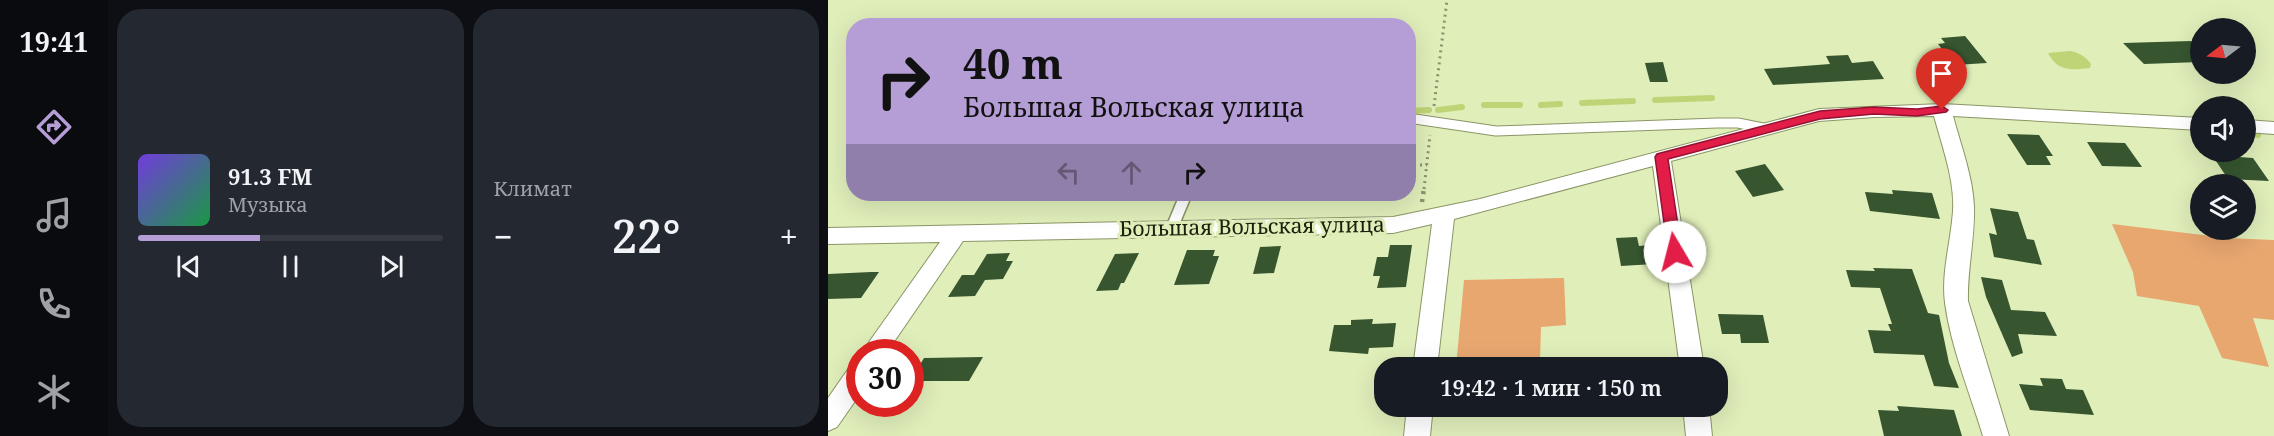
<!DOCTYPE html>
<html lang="ru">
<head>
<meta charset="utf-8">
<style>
  :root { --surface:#171b24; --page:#242831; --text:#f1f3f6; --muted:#9ea1a6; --line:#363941; --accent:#b59ed6 }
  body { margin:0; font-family:"Noto Serif",serif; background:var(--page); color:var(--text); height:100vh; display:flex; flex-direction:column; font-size:22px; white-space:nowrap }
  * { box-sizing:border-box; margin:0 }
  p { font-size:20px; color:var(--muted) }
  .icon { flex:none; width:33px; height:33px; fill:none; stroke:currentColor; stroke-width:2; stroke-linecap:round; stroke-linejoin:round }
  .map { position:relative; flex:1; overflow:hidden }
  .details { display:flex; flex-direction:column; gap:9px; padding:9px; background:#0d0f14; width:720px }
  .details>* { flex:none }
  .banner { position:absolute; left:18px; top:18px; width:570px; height:183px; border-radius:24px; box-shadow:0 6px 24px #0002; background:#b59ed6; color:#111; overflow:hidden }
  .needle { width:39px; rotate:254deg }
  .buttons { position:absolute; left:1362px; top:18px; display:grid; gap:12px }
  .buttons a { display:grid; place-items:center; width:66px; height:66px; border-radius:50%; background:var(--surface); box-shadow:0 6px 24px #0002; font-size:30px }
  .speed { position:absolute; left:18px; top:339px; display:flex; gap:12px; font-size:30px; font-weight:700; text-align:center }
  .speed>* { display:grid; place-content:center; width:78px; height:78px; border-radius:50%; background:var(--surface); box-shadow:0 6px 24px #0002; line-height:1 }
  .speed .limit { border:9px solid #d22; background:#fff; color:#111 }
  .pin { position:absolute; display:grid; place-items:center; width:51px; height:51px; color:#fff; margin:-62px -26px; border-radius:50% 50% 50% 0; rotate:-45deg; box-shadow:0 0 6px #0007 }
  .pin .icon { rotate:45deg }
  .me { position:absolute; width:66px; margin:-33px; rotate:352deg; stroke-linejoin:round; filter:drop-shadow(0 0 4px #0008) }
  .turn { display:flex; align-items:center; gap:21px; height:126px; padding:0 18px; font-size:27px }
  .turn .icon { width:78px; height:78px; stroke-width:2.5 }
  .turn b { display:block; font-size:42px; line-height:51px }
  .lanes { display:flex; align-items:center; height:57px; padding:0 18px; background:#0003; justify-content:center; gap:30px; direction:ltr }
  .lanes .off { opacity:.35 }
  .big { font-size:45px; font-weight:600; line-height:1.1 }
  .details .card { flex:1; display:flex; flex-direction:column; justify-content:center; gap:9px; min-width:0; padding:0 21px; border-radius:24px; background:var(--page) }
  .song { display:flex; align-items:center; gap:18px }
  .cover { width:72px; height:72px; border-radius:9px; background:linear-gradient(135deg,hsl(260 70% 55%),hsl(140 70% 35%)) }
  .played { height:6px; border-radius:3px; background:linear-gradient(90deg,var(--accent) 40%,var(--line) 40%) }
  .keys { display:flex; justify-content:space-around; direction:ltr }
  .heat { display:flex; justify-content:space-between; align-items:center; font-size:33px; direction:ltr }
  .details .tiles { flex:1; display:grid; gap:9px; grid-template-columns:repeat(2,1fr) }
  .trip { position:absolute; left:546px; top:357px; width:354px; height:60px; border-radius:24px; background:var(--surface); box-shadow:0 6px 24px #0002; font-weight:600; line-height:60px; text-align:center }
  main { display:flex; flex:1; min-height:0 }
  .menu { display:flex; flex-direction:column; width:108px; justify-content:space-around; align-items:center; background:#090b0e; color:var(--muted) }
  .menu .icon { width:42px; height:42px }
  .menu .selected { color:var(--accent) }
  .menu b { font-size:27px; color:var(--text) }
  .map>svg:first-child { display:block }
</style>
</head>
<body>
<main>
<nav class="menu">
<b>19:41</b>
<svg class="icon selected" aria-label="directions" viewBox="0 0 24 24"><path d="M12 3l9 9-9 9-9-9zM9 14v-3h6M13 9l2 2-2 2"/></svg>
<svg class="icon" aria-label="music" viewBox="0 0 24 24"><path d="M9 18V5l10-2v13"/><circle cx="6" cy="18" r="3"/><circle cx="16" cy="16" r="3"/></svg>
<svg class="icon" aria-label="phone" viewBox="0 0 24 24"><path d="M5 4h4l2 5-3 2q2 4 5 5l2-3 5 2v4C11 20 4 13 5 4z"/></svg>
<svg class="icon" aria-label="climate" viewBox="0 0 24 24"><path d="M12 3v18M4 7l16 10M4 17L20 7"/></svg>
</nav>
<section class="details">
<div class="tiles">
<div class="card">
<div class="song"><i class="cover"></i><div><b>91.3 FM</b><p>Музыка</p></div></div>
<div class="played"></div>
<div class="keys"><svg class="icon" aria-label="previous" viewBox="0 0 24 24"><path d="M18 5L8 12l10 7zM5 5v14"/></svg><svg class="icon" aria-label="pause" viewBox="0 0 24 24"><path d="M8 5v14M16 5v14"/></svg><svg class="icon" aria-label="next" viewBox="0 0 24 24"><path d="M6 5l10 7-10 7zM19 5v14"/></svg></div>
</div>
<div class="card"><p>Климат</p>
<div class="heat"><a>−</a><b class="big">22°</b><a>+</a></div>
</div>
</div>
</section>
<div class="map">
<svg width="1446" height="436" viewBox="0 0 1446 436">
  <rect width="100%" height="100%" fill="#e0eeba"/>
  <g fill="#e9a770">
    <polygon points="1284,224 1399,238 1446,240 1446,320 1425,318 1441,367 1394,358 1371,306 1309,296 1305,272"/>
    <polygon points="736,278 738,325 713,327 712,360 715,367 628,367 636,280"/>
  </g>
  <path fill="#bfd477" d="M 1242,51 C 1252,53 1257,56 1263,64 L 1262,68 C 1243,70 1230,72 1220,53 Z"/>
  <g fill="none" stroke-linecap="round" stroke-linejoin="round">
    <g stroke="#bfd477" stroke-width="6">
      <polyline points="827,100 884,98"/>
      <polyline points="754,103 805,101"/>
      <polyline points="656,105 692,105"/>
      <polyline points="713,105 732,104"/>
      <polyline points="610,110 634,107"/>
      <polyline points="580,111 601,110"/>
      <polyline points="1365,130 1372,131"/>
      <polyline points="1418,134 1430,135"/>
    </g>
  </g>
  <g fill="#375630">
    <polygon points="1137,36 1159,63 1127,65 1110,44 1117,43 1113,38"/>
    <polygon points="1363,41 1372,49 1372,62 1316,64 1295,43"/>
    <polygon points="1020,55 1024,63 1045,61 1056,79 945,85 936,69 1002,64 998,56"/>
    <polygon points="835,62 840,82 822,82 817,63"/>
    <polygon points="1179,134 1211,135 1225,156 1218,156 1223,165 1199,165"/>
    <polygon points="1259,142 1297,143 1314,167 1274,166"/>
    <polygon points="1384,155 1425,158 1441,181 1400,179"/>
    <polygon points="937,164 956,190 925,197 907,171"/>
    <polygon points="1064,190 1104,193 1112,219 1042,211 1037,192 1065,194"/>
    <polygon points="1162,208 1190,212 1199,239 1206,240 1214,265 1166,257 1161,233 1169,235"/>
    <polygon points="809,237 811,246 822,245 826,264 793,266 788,238"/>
    <polygon points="562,245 584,245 578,287 549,288 552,276 545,276 549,257 560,257"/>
    <polygon points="453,246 446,273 425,274 432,247"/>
    <polygon points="359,250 387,250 385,256 391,256 381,284 346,285"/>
    <polygon points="182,253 178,261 185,261 175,279 157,280 147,296 120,297 134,275 146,275 159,254"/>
    <polygon points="311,253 296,283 293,283 290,290 268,291 287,254"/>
    <polygon points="1045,268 1084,269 1100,313 1111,315 1121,363 1131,388 1106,386 1096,355 1046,353 1040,330 1063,331 1060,324 1064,324 1052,288 1023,287 1018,270 1047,271"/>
    <polygon points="43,272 51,272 33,298 0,299 0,274"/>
    <polygon points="1153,277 1174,280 1183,310 1217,312 1229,336 1190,334 1195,353 1184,357 1158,297"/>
    <polygon points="890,314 935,315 941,343 913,343 912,334 894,334"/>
    <polygon points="545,319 544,324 568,323 565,347 541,348 540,354 501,351 506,325 523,325 523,320"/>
    <polygon points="155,357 141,381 82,381 96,358"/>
    <polygon points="1212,378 1234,379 1238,389 1255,390 1266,415 1202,410 1191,384 1215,386"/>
    <polygon points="1069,406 1126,410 1134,436 1056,436 1050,410 1071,411"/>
  </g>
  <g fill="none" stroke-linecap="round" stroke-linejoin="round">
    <g stroke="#8a9665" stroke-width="11">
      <polyline id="service-far1" points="580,118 668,131 889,123 910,123 940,129"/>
    </g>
    <g stroke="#8a9665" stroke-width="14">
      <polyline id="service" points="343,230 358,194"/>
    </g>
    <g stroke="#8a9665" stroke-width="2">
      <g id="minor">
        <path d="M 1114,104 L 1372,118 L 1372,130 L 1125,116 C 1133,146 1145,177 1146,207 C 1147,238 1139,270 1140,301 L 1181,436 L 1155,436 C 1142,393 1123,348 1117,303 C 1113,273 1123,241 1125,211 C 1127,180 1114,146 1106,116 L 1046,117 L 991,121 L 843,161 L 876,368 L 852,368 L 825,166 L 626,219 L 609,368 L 585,368 L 604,224 L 565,233 L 135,241 L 59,352 L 34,352 L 112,242 L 0,244 L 0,228 L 565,217 L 652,199 L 991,109 Z"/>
        <polygon points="1418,120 1446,122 1446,134 1418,132"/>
        <polygon points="32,362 32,394 9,427 0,431 0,398 23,365"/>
        <polygon points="579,406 605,406 602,436 576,436"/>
        <polygon points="855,406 881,406 884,436 858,436"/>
      </g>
    </g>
    <g stroke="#8a946e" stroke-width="3" stroke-dasharray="2 4" stroke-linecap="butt">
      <polyline points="606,106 619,0"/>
      <polyline points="580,165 599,165"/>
      <polyline points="596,189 602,135"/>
    </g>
    <polyline stroke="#8a946e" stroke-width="4.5" stroke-dasharray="3 5" stroke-linecap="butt" points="594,202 596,188"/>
    <use href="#service-far1" stroke="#fff" stroke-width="9"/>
    <use href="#service" stroke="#fff" stroke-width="11"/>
    <use href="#minor" fill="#fff" fill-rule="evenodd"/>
  </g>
  <polygon fill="#e11d48" stroke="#92132f" stroke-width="1.5" points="1114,106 1120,110 1118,112 1089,116 1046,114 992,119 840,159 854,252 847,257 840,252 827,157 829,154 992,111 1046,107 1089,109"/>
  <g text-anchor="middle" stroke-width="6" stroke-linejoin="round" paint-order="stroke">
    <g font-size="21" fill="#1c200d" stroke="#e0eeba">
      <text transform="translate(424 227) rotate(-1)" y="7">Большая Вольская улица</text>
    </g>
  </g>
</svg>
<div class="buttons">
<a><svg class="needle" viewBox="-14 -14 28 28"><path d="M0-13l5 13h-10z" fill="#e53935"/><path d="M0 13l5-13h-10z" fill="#9ea1a6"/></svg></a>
<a><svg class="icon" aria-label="sound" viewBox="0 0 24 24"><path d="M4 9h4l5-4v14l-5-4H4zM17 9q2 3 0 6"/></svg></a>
<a><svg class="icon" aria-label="layers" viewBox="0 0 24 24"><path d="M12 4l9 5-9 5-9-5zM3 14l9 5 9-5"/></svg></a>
</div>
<div class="speed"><div class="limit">30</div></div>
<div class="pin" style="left:1114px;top:110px;background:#d93025"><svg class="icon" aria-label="arrive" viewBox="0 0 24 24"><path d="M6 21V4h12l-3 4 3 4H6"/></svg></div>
<svg class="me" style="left:847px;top:252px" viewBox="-20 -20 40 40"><circle r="19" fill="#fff"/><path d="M0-13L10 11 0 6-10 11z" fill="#e11d48"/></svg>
<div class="trip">19:42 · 1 мин · 150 m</div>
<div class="banner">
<div class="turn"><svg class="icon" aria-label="right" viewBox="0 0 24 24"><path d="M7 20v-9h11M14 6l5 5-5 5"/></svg><div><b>40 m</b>Большая Вольская улица</div></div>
<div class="lanes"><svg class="icon off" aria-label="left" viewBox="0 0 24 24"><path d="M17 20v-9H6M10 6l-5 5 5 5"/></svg><svg class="icon off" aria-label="ahead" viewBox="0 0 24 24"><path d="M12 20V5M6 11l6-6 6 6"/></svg><svg class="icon" aria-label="right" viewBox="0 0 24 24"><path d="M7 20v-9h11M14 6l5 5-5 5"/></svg></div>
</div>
</div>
</main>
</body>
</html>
